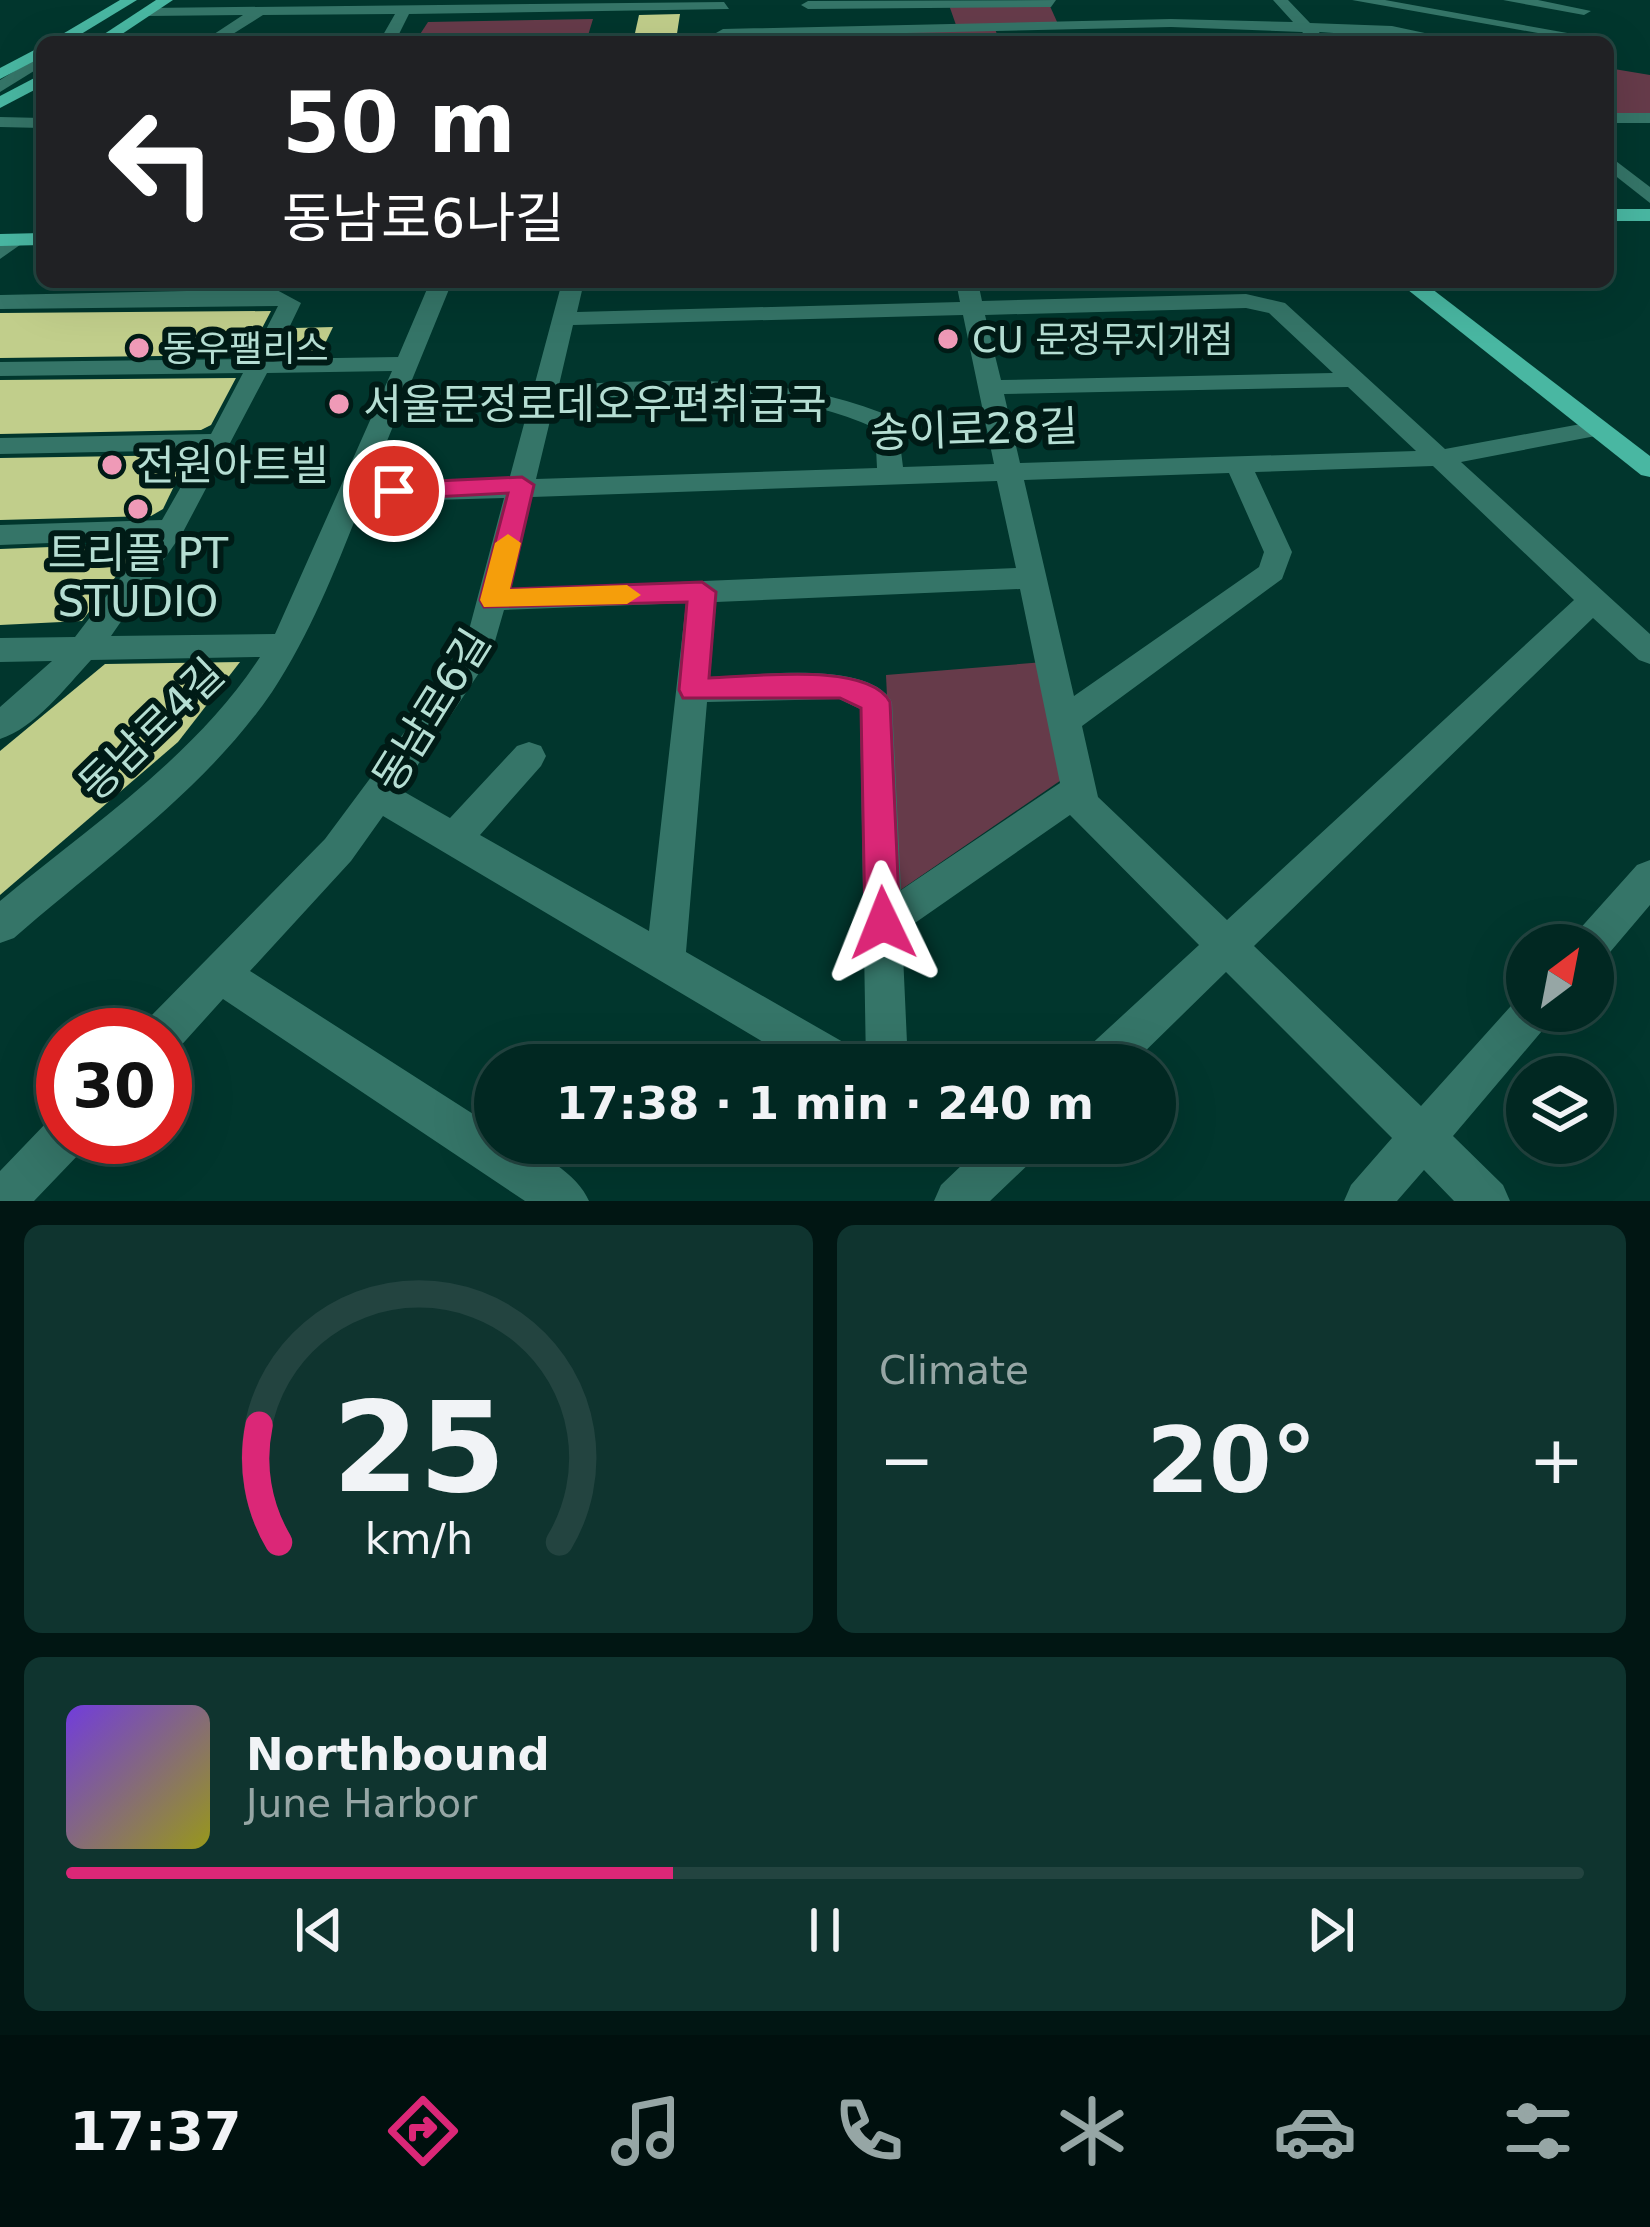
<!DOCTYPE html>
<html lang="en">
<head>
<meta charset="utf-8">
<style>
  :root { --surface:#012822; --page:#0f342f; --text:#f1f3f6; --muted:#96a6a5; --line:#234440; --accent:#db2777 }
  body { margin:0; font-family:"DejaVu Sans","Noto Sans KR",sans-serif; background:var(--page); color:var(--text); height:100vh; display:flex; flex-direction:column; font-size:45px; white-space:nowrap }
  * { box-sizing:border-box; margin:0 }
  p { font-size:39px; color:var(--muted) }
  .icon { flex:none; width:66px; height:66px; fill:none; stroke:currentColor; stroke-width:2; stroke-linecap:round; stroke-linejoin:round }
  .map { position:relative; height:1201px; overflow:hidden }
  .sheet { display:flex; flex-direction:column; gap:24px; padding:24px; background:#011613; flex:1 }
  .sheet>* { flex:none }
  .banner { position:absolute; left:36px; top:36px; width:1578px; height:252px; border-radius:18px; box-shadow:0 12px 48px #0002,0 0 0 3px var(--line); background:#202124; color:#fff; overflow:hidden }
  .needle { width:78px; rotate:32deg }
  .controls { position:absolute; left:1506px; top:924px; display:grid; gap:24px }
  .controls a { display:grid; place-items:center; width:108px; height:108px; border-radius:50%; background:var(--surface); box-shadow:0 12px 48px #0002,0 0 0 3px var(--line); font-size:60px }
  .speed { position:absolute; left:36px; top:1008px; display:flex; gap:24px; font-size:60px; font-weight:700; text-align:center }
  .speed>* { display:grid; place-content:center; width:156px; height:156px; border-radius:50%; background:var(--surface); box-shadow:0 12px 48px #0002,0 0 0 3px var(--line); line-height:1 }
  .speed .limit { border:18px solid #d22; background:#fff; color:#111 }
  .pin { position:absolute; display:grid; place-items:center; width:102px; height:102px; color:#fff; margin:-51px; border:6px solid #fff; border-radius:50%; box-shadow:0 3px 12px #0007 }
  .me { position:absolute; width:132px; margin:-66px; rotate:358deg; stroke-linejoin:round; filter:drop-shadow(0 0 9px #0008) }
  .turn { display:flex; align-items:center; gap:42px; height:252px; padding:0 48px; font-size:54px }
  .turn .icon { width:156px; height:156px; stroke-width:2.5 }
  .turn b { display:block; font-size:84px; line-height:102px }
  .big { font-size:90px; font-weight:600; line-height:1.1 }
  .sheet .tile { flex:1; display:flex; flex-direction:column; justify-content:center; gap:18px; min-width:0; padding:0 42px; border-radius:18px; background:var(--page) }
  .sheet .dial { align-items:center; gap:0 }
  .dial svg { height:312px; overflow:visible; fill:none; stroke:var(--line); stroke-width:7; stroke-linecap:round; text-anchor:middle }
  .dial text { fill:var(--text); stroke:none }
  .song { display:flex; align-items:center; gap:36px }
  .cover { width:144px; height:144px; border-radius:18px; background:linear-gradient(135deg,hsl(260 70% 55%),hsl(60 70% 35%)) }
  .played { height:12px; border-radius:6px; background:linear-gradient(90deg,var(--accent) 40%,var(--line) 40%) }
  .keys { display:flex; justify-content:space-around; direction:ltr }
  .heat { display:flex; justify-content:space-between; align-items:center; font-size:66px; direction:ltr }
  .sheet .tiles { flex:1; display:grid; gap:24px; grid-template-columns:1fr 1fr }
  .tile:last-child { grid-column:span 2 }
  .trip { position:absolute; left:474px; top:1044px; width:702px; height:120px; border-radius:60px; background:var(--surface); box-shadow:0 12px 48px #0002,0 0 0 3px var(--line); font-weight:600; line-height:120px; text-align:center }
  .menu { display:flex; height:192px; justify-content:space-around; align-items:center; background:#00100e; color:var(--muted) }
  .menu .icon { width:84px; height:84px }
  .menu .current { color:var(--accent) }
  .menu b { font-size:54px; color:var(--text) }
  .map>svg:first-child { display:block }
</style>
</head>
<body>
<div class="map">
<svg width="1650" height="1201" viewBox="0 0 1650 1201">
  <rect width="100%" height="100%" fill="#01362d"/>
  <g fill="#663b4a">
    <polygon points="1049,4 1058,24 956,25 949,5"/>
    <polygon points="593,19 586,42 415,42 428,22"/>
    <polygon points="995,29 1000,42 734,42 734,35"/>
    <polygon points="1608,68 1650,75 1650,114 1608,114"/>
    <polygon points="1044,662 1070,774 896,893 886,675"/>
  </g>
  <g fill="#c1ce8b">
    <polygon points="680,14 676,40 633,42 639,15"/>
    <polygon points="271,311 250,351 241,355 0,358 0,313"/>
    <polygon points="333,327 320,354 283,351 294,328"/>
    <polygon points="236,378 211,425 201,430 0,434 0,380"/>
    <polygon points="189,455 163,509 151,516 0,520 0,458"/>
    <polygon points="127,544 134,551 129,559 82,621 0,625 0,549"/>
    <polygon points="240,662 178,742 0,895 0,751 105,664"/>
  </g>
  <g fill="none" stroke-linecap="round" stroke-linejoin="round">
    <g fill="#357568" fill-rule="evenodd">
      <polygon points="1056,0 1051,7 808,9 801,5 808,1"/>
      <polygon points="1273,0 1288,0 1310,23 1392,26 1467,42 1319,32 1323,38 1314,42 1302,32 1171,27 723,37 716,33 723,29 1171,19 1293,22"/>
      <polygon points="1352,0 1385,0 1584,36 1577,40"/>
      <polygon points="1503,0 1538,0 1591,11 1584,15"/>
      <polygon points="724,2 729,9 409,14 395,42 379,42 395,14 263,15 220,42 202,42 243,15 147,16 140,12 147,8"/>
      <polygon points="42,54 42,66 0,92 0,80"/>
      <rect x="1608" y="113" width="42" height="10"/>
      <polygon points="0,117 42,118 42,128 0,127"/>
      <polygon points="1608,155 1650,187 1650,203 1608,170"/>
      <polygon points="10,236 27,240 0,259 0,243"/>
      <path d="M 430,282 L 452,282 L 369,485 L 509,480 L 562,282 L 584,282 L 577,312 L 960,302 L 956,282 L 978,282 L 982,301 L 1246,294 L 1285,303 L 1445,449 L 1597,421 L 1606,424 L 1610,429 L 1606,434 L 1461,462 L 1650,634 L 1650,664 L 1639,660 L 1593,618 L 1254,946 L 1421,1106 L 1519,997 L 1527,993 L 1527,1011 L 1553,1011 L 1547,1025 L 1453,1136 L 1503,1185 L 1510,1201 L 1454,1201 L 1424,1170 L 1397,1201 L 1344,1201 L 1351,1185 L 1392,1138 L 1226,972 L 1131,1065 L 1079,1065 L 1085,1050 L 1199,945 L 1070,815 L 902,932 L 908,1065 L 866,1065 L 860,709 L 839,699 L 707,702 L 686,952 L 857,1050 L 863,1065 L 802,1065 L 383,816 L 351,861 L 250,971 L 495,1128 L 495,1143 C 527,1143 576,1170 589,1201 L 525,1201 L 223,999 L 177,1050 L 165,1055 L 165,1035 L 141,1035 L 147,1020 L 325,839 L 438,687 L 465,645 L 504,498 L 362,502 C 336,568 311,633 272,692 C 206,789 101,862 14,938 L 0,943 L 0,901 C 89,827 196,756 260,657 L 91,660 C 66,687 35,728 0,739 L 0,707 L 52,661 L 0,662 L 0,638 L 75,637 L 150,539 L 0,545 L 0,525 L 162,520 L 202,450 L 0,454 L 0,438 L 211,434 L 243,373 L 0,376 L 0,362 L 251,359 L 278,306 L 0,309 L 0,295 L 275,289 L 301,303 L 274,359 L 398,357 ZM 1246,308 L 1269,313 L 1333,373 L 1001,380 L 985,315 ZM 963,315 L 994,464 L 903,467 L 897,419 C 787,372 676,379 559,385 L 573,325 ZM 392,371 L 275,634 L 111,636 L 183,532 L 267,373 ZM 1348,387 L 1416,451 L 1020,463 L 1004,394 ZM 676,394 C 746,394 810,399 875,428 L 877,468 L 536,479 L 555,400 ZM 1433,466 L 1574,600 L 1227,920 L 1098,797 L 1082,726 L 1282,579 L 1292,552 L 1255,472 ZM 1229,473 L 1264,552 L 1259,567 L 1074,696 L 1024,480 ZM 997,481 L 1016,568 L 510,589 L 532,497 ZM 1020,589 L 1060,783 L 901,890 L 892,702 C 869,659 753,676 710,677 L 716,602 ZM 686,603 L 649,931 L 480,835 L 541,766 L 546,756 L 541,746 L 529,742 L 517,746 L 450,818 L 401,790 L 491,655 L 504,610 Z"/>
      <polygon points="1650,860 1650,905 1605,958 1593,963 1593,945 1571,945 1577,932 1637,865"/>
      <polygon points="63,1115 63,1137 86,1137 80,1153 34,1201 0,1201 0,1171 48,1121"/>
      <polygon points="951,1143 1040,1143 1034,1159 990,1201 934,1201 941,1185 964,1163"/>
    </g>
    <g fill="#49b7a2" fill-rule="evenodd">
      <polygon points="120,0 137,0 68,42 49,42"/>
      <polygon points="156,0 173,0 110,42 92,42"/>
      <polygon points="42,46 42,57 0,79 0,68"/>
      <polygon points="42,74 42,86 0,108 0,96"/>
      <rect x="1608" y="209" width="42" height="12"/>
      <polygon points="42,233 42,245 0,246 0,234"/>
      <polygon points="1398,282 1423,282 1650,456 1650,477 1641,475"/>
    </g>
  </g>
  <path fill="#db2777" stroke="#8e194d" stroke-width="3" d="M 522,477 L 534,485 L 510,589 L 702,582 L 716,592 L 709,678 C 751,677 868,661 890,702 L 900,923 L 895,934 L 883,939 L 870,934 L 865,923 L 861,708 L 840,698 L 683,698 L 679,690 L 687,602 L 484,607 L 480,600 L 508,493 L 394,499 L 382,491 L 394,483 Z"/>
  <polygon fill="#f59e0b" points="508,534 521,543 510,589 627,585 641,595 627,604 484,607 480,600 495,543"/>
  <g fill="#ef9ab7" stroke="#001b16" stroke-width="4.5">
    <circle cx="948" cy="339" r="12"/>
    <circle cx="139" cy="348" r="12"/>
    <circle cx="339" cy="404" r="12"/>
    <circle cx="112" cy="465" r="12"/>
    <circle cx="138" cy="509" r="12"/>
  </g>
  <g text-anchor="middle" stroke-width="12" stroke-linejoin="round" paint-order="stroke">
    <g font-size="36" fill="#b5ded3" stroke="#001b16" text-anchor="start">
      <text x="972" y="352">CU 문정무지개점</text>
      <text x="163" y="361">동우팰리스</text>
    </g>
    <g font-size="42" fill="#b5ded3" stroke="#001b16" text-anchor="start">
      <text x="363" y="419">서울문정로데오우편취급국</text>
      <text x="136" y="480">전원아트빌</text>
      <text x="138" y="568" text-anchor="middle">트리플 PT<tspan x="138" dy="48">STUDIO</tspan></text>
    </g>
    <g font-size="42" fill="#b5ded3" stroke="#001b16">
      <text transform="translate(974 429) rotate(-2)" y="15">송이로28길</text>
      <text transform="translate(431 710) rotate(-58)" y="15">동남로6길</text>
      <text transform="translate(151 729) rotate(-44)" y="15">동남로4길</text>
    </g>
  </g>
</svg>
<div class="controls">
<a><svg class="needle" viewBox="-14 -14 28 28"><path d="M0-13l5 13h-10z" fill="#e53935"/><path d="M0 13l5-13h-10z" fill="#96a6a5"/></svg></a>
<a><svg class="icon" aria-label="layers" viewBox="0 0 24 24"><path d="M12 4l9 5-9 5-9-5zM3 14l9 5 9-5"/></svg></a>
</div>
<div class="speed"><div class="limit">30</div></div>
<div class="pin" style="left:394px;top:491px;background:#d93025"><svg class="icon" aria-label="arrive" viewBox="0 0 24 24"><path d="M6 21V4h12l-3 4 3 4H6"/></svg></div>
<svg class="me" style="left:883px;top:923px" viewBox="-20 -20 40 40"><path d="M0-17L14 15 0 8-14 15z" fill="#db2777" stroke="#fff" stroke-width="4"/></svg>
<div class="trip">17:38 · 1 min · 240 m</div>
<div class="banner">
<div class="turn"><svg class="icon" aria-label="left" viewBox="0 0 24 24"><path d="M17 20v-9H6M10 6l-5 5 5 5"/></svg><div><b>50 m</b>동남로6나길</div></div>
</div>
</div>
<section class="sheet">
<div class="tiles">
<div class="tile dial"><svg viewBox="0 0 100 80">
<path d="M14 69A42 42 0 1 1 86 69"/>
<path d="M14 69A42 42 0 0 1 9 39" stroke="#db2777"/>
<text x="50" y="56" font-size="32" font-weight="700">25</text>
<text x="50" y="72" font-size="11">km/h</text>
</svg></div>
<div class="tile"><p>Climate</p>
<div class="heat"><a>−</a><b class="big">20°</b><a>+</a></div>
</div>
<div class="tile">
<div class="song"><i class="cover"></i><div><b>Northbound</b><p>June Harbor</p></div></div>
<div class="played"></div>
<div class="keys"><svg class="icon" aria-label="previous" viewBox="0 0 24 24"><path d="M18 5L8 12l10 7zM5 5v14"/></svg><svg class="icon" aria-label="pause" viewBox="0 0 24 24"><path d="M8 5v14M16 5v14"/></svg><svg class="icon" aria-label="next" viewBox="0 0 24 24"><path d="M6 5l10 7-10 7zM19 5v14"/></svg></div>
</div>
</div>
</section>
<nav class="menu">
<b>17:37</b>
<svg class="icon current" aria-label="directions" viewBox="0 0 24 24"><path d="M12 3l9 9-9 9-9-9zM9 14v-3h6M13 9l2 2-2 2"/></svg>
<svg class="icon" aria-label="music" viewBox="0 0 24 24"><path d="M9 18V5l10-2v13"/><circle cx="6" cy="18" r="3"/><circle cx="16" cy="16" r="3"/></svg>
<svg class="icon" aria-label="phone" viewBox="0 0 24 24"><path d="M5 4h4l2 5-3 2q2 4 5 5l2-3 5 2v4C11 20 4 13 5 4z"/></svg>
<svg class="icon" aria-label="climate" viewBox="0 0 24 24"><path d="M12 3v18M4 7l16 10M4 17L20 7"/></svg>
<svg class="icon" aria-label="car" viewBox="0 0 24 24"><path d="M5 17H2v-5l4-1 3-4h7l3 4 3 1v5h-3M9 17h6M6 11h13"/><circle cx="7" cy="17" r="2"/><circle cx="17" cy="17" r="2"/></svg>
<svg class="icon" aria-label="filters" viewBox="0 0 24 24"><path d="M4 7h16M4 17h16"/><circle cx="9" cy="7" r="2"/><circle cx="15" cy="17" r="2"/></svg>
</nav>
</body>
</html>
